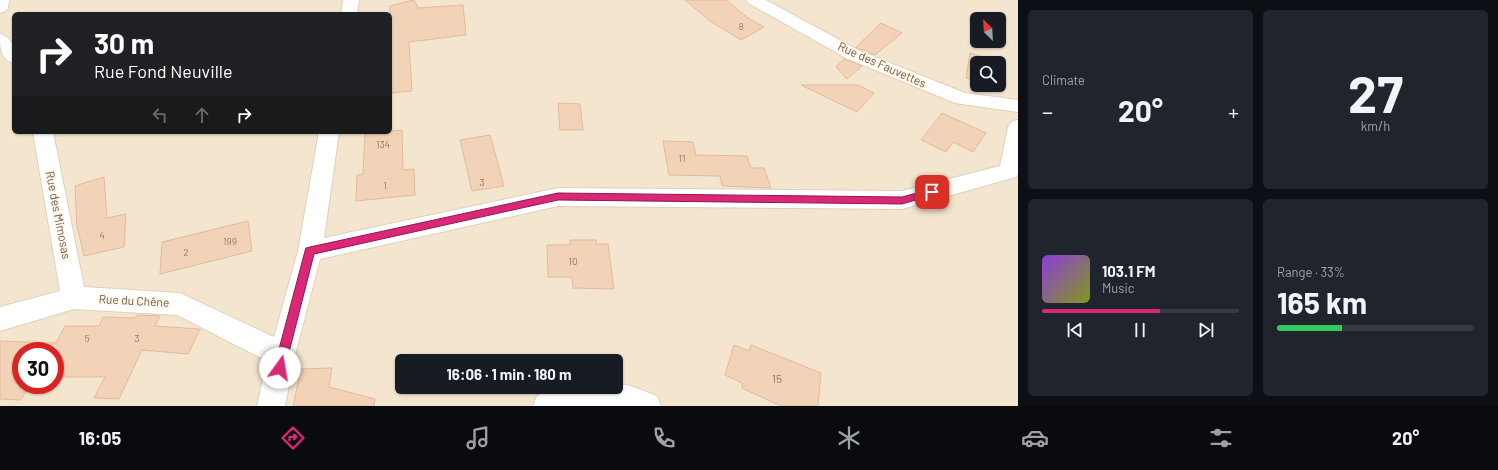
<!DOCTYPE html>
<html lang="en">
<head>
<meta charset="utf-8">
<style>
  :root { --surface:#171b24; --page:#20242c; --text:#f1f3f6; --muted:#9ea1a6; --line:#363941; --accent:#db2777 }
  body { margin:0; font-family:Barlow,sans-serif; background:var(--page); color:var(--text); height:100vh; display:flex; flex-direction:column; font-size:15px; white-space:nowrap }
  * { box-sizing:border-box; margin:0 }
  p { font-size:13px; color:var(--muted) }
  .icon { flex:none; width:22px; height:22px; fill:none; stroke:currentColor; stroke-width:2; stroke-linecap:round; stroke-linejoin:round }
  .map { position:relative; flex:1; overflow:hidden }
  .drawer { display:flex; flex-direction:column; gap:10px; padding:10px; background:#0d0f14; width:480px }
  .drawer>* { flex:none }
  .top-card { position:absolute; left:12px; top:12px; width:380px; height:122px; border-radius:6px; box-shadow:0 1px 3px #0004; background:#202124; color:#fff; overflow:hidden }
  .needle { width:26px; rotate:336deg }
  .tools { position:absolute; left:970px; top:12px; display:grid; gap:8px }
  .tools a { display:grid; place-items:center; width:36px; height:36px; border-radius:6px; background:var(--surface); box-shadow:0 1px 3px #0004; font-size:20px }
  .speed { position:absolute; left:12px; top:342px; display:flex; gap:8px; font-size:20px; font-weight:700; text-align:center }
  .speed>* { display:grid; place-content:center; width:52px; height:52px; border-radius:50%; background:var(--surface); box-shadow:0 1px 3px #0004; line-height:1 }
  .speed .limit { border:6px solid #d22; background:#fff; color:#111 }
  .pin { position:absolute; display:grid; place-items:center; width:34px; height:34px; color:#fff; margin:-17px; border-radius:8px; box-shadow:0 2px 6px #0006 }
  .me { position:absolute; width:44px; margin:-22px; rotate:13deg; stroke-linejoin:round; filter:drop-shadow(0 0 3px #0008) }
  .turn { display:flex; align-items:center; gap:14px; height:84px; padding:0 16px; font-size:18px }
  .turn .icon { width:52px; height:52px; stroke-width:2.5 }
  .turn b { display:block; font-size:28px; line-height:34px }
  .lanes { display:flex; align-items:center; height:38px; padding:0 16px; background:#0003; justify-content:center; gap:20px; direction:ltr }
  .lanes .off { opacity:.35 }
  .big { font-size:30px; font-weight:700; line-height:1.1 }
  .drawer .tile { flex:1; display:flex; flex-direction:column; justify-content:center; gap:6px; min-width:0; padding:0 14px; border-radius:6px; background:var(--page) }
  .drawer .dial { align-items:center; gap:0 }
  .dial b { font-size:52px; line-height:1 }
  .song { display:flex; align-items:center; gap:12px }
  .cover { width:48px; height:48px; border-radius:6px; background:linear-gradient(135deg,hsl(270 70% 55%),hsl(70 70% 35%)) }
  .played { height:4px; border-radius:2px; background:linear-gradient(90deg,var(--accent) 60%,var(--line) 60%) }
  .keys { display:flex; justify-content:space-around; direction:ltr }
  .heat { display:flex; justify-content:space-between; align-items:center; font-size:22px; direction:ltr }
  .charge { height:6px; border-radius:3px; background:linear-gradient(90deg,#34c759 33%,var(--line) 0) }
  .drawer .tiles { flex:1; display:grid; gap:10px; grid-template-columns:repeat(2,1fr) }
  .trip { position:absolute; left:395px; top:354px; width:228px; height:40px; border-radius:6px; background:var(--surface); box-shadow:0 1px 3px #0004; font-weight:700; line-height:40px; text-align:center }
  .dock { display:flex; height:64px; justify-content:space-around; align-items:center; background:#090b0e; color:var(--muted) }
  .dock .icon { width:28px; height:28px }
  .dock .active { color:var(--accent) }
  .dock b { font-size:18px; color:var(--text) }
  main { display:flex; flex:1; min-height:0 }
  .map>svg:first-child { display:block }
</style>
</head>
<body>
<main>
<div class="map">
<svg width="1018" height="406" viewBox="0 0 1018 406">
  <rect width="100%" height="100%" fill="#fcf3e1"/>
  <path fill="#f4e5cf" fill-rule="evenodd" d="M 0,0 L 1018,0 L 1018,406 L 0,406 ZM 14,14 L 390,14 L 390,132 L 14,132 ZM 977,19 L 999,19 L 999,41 L 977,41 ZM 977,63 L 999,63 L 999,85 L 977,85 ZM 21,351 L 55,351 L 55,385 L 21,385 ZM 402,361 L 616,361 L 616,387 L 402,387 Z"/>
  <g fill="#f2d3b8" stroke="#e4ba99">
    <polygon points="414,0 418,8 463,5 466,35 409,42 412,91 390,93 390,6"/>
    <polygon points="685,0 726,0 748,18 764,27 741,40 710,21"/>
    <polygon points="881,23 902,33 875,55 856,47"/>
    <polygon points="970,53 992,59 991,63 977,63 977,82 966,78"/>
    <polygon points="844,59 862,66 847,79 836,67"/>
    <polygon points="801,85 858,85 874,93 857,112"/>
    <polygon points="558,103 580,104 583,130 560,130"/>
    <polygon points="942,113 986,133 973,152 953,142 946,152 921,140"/>
    <polygon points="402,130 403,170 414,169 415,195 356,201 357,175 363,174 365,134"/>
    <polygon points="490,135 504,186 472,191 460,140"/>
    <polygon points="663,141 693,142 696,155 747,156 751,168 764,168 771,188 722,186 720,176 669,175"/>
    <polygon points="104,177 107,218 126,214 124,247 84,256 77,226 75,186"/>
    <polygon points="248,221 252,251 160,274 162,242"/>
    <polygon points="570,240 596,240 596,244 608,244 614,289 573,288 572,277 548,277 547,245 570,245"/>
    <polygon points="137,315 160,316 155,326 200,329 188,354 142,350 119,399 94,398 105,377 55,377 55,351 21,351 21,385 29,385 21,400 0,399 0,341 56,343 65,326 99,326 103,317 135,318"/>
    <polygon points="734,345 749,351 751,345 821,373 818,406 781,406 742,388 742,383 725,375"/>
    <polygon points="332,368 329,387 375,399 374,406 293,406 301,369"/>
  </g>
  <g fill="none" stroke-linecap="round" stroke-linejoin="round">
    <g stroke="#e0d0bd" stroke-width="2">
      <g id="street">
        <polygon points="0,0 9,0 8,8 6,11 0,13"/>
        <polygon points="343,0 359,0 357,14 341,14"/>
        <polygon points="746,0 766,0 858,50 965,93 1018,100 1018,112 955,103 846,58 748,3"/>
        <path d="M 0,34 C 15,38 14,51 14,63 C 0,60 0,47 0,34 Z"/>
        <polygon points="1018,120 1018,174 1016,177 902,209 558,206 320,259 295,355 285,406 257,406 267,361 177,315 74,309 0,331 0,307 60,291 33,132 53,132 84,287 180,293 274,337 298,251 319,132 339,132 324,238 558,188 902,191 1000,166 1008,127 1011,122"/>
        <polygon points="616,385 628,385 657,396 661,406 533,406 537,396 554,387 616,387"/>
      </g>
    </g>
    <use href="#street" fill="#fff" fill-rule="evenodd"/>
  </g>
  <polygon fill="#db2777" stroke="#8e194d" points="932,189 937,192 936,194 902,204 558,200 314,254 285,368 284,372 280,374 276,372 274,368 305,251 306,248 310,247 558,193 902,197"/>
  <g text-anchor="middle" stroke-width="3" stroke-linejoin="round" paint-order="stroke">
    <g font-size="9" fill="#937864">
      <text x="741" y="30">8</text>
    </g>
    <g font-size="10" fill="#937864">
      <text x="383" y="148">134</text>
      <text x="682" y="162">11</text>
      <text x="482" y="186">3</text>
      <text x="385" y="189">1</text>
      <text x="102" y="239">4</text>
      <text x="230" y="245">199</text>
      <text x="186" y="256">2</text>
      <text x="573" y="265">10</text>
      <text x="87" y="342">5</text>
      <text x="137" y="342">3</text>
    </g>
    <g font-size="12" fill="#735a48" stroke="#fff7e7">
      <text transform="translate(882 65) rotate(24)" y="4">Rue des Fauvettes</text>
      <text transform="translate(58 215) rotate(79)" y="4">Rue des Mimosas</text>
      <text transform="translate(134 301) rotate(3)" y="4">Rue du Chêne</text>
    </g>
    <g font-size="12" fill="#937864">
      <text x="777" y="383">15</text>
    </g>
  </g>
</svg>
<div class="tools">
<a><svg class="needle" viewBox="-14 -14 28 28"><path d="M0-13l5 13h-10z" fill="#e53935"/><path d="M0 13l5-13h-10z" fill="#9ea1a6"/></svg></a>
<a><svg class="icon" aria-label="search" viewBox="0 0 24 24"><circle cx="10" cy="10" r="6"/><path d="M15 15l6 6"/></svg></a>
</div>
<div class="speed"><div class="limit">30</div></div>
<div class="pin" style="left:932px;top:192px;background:#d93025"><svg class="icon" aria-label="arrive" viewBox="0 0 24 24"><path d="M6 21V4h12l-3 4 3 4H6"/></svg></div>
<svg class="me" style="left:280px;top:368px" viewBox="-20 -20 40 40"><circle r="19" fill="#fff"/><path d="M0-13L10 11 0 6-10 11z" fill="#db2777"/></svg>
<div class="trip">16:06 · 1 min · 180 m</div>
<div class="top-card">
<div class="turn"><svg class="icon" aria-label="right" viewBox="0 0 24 24"><path d="M7 20v-9h11M14 6l5 5-5 5"/></svg><div><b>30 m</b>Rue Fond Neuville</div></div>
<div class="lanes"><svg class="icon off" aria-label="left" viewBox="0 0 24 24"><path d="M17 20v-9H6M10 6l-5 5 5 5"/></svg><svg class="icon off" aria-label="ahead" viewBox="0 0 24 24"><path d="M12 20V5M6 11l6-6 6 6"/></svg><svg class="icon" aria-label="right" viewBox="0 0 24 24"><path d="M7 20v-9h11M14 6l5 5-5 5"/></svg></div>
</div>
</div>
<section class="drawer">
<div class="tiles">
<div class="tile"><p>Climate</p>
<div class="heat"><a>−</a><b class="big">20°</b><a>+</a></div>
</div>
<div class="tile dial"><b>27</b><p>km/h</p></div>
<div class="tile">
<div class="song"><i class="cover"></i><div><b>103.1 FM</b><p>Music</p></div></div>
<div class="played"></div>
<div class="keys"><svg class="icon" aria-label="previous" viewBox="0 0 24 24"><path d="M18 5L8 12l10 7zM5 5v14"/></svg><svg class="icon" aria-label="pause" viewBox="0 0 24 24"><path d="M8 5v14M16 5v14"/></svg><svg class="icon" aria-label="next" viewBox="0 0 24 24"><path d="M6 5l10 7-10 7zM19 5v14"/></svg></div>
</div>
<div class="tile"><p>Range · 33%</p><b class="big">165 km</b><div class="charge"></div></div>
</div>
</section>
</main>
<nav class="dock">
<b>16:05</b>
<svg class="icon active" aria-label="directions" viewBox="0 0 24 24"><path d="M12 3l9 9-9 9-9-9zM9 14v-3h6M13 9l2 2-2 2"/></svg>
<svg class="icon" aria-label="music" viewBox="0 0 24 24"><path d="M9 18V5l10-2v13"/><circle cx="6" cy="18" r="3"/><circle cx="16" cy="16" r="3"/></svg>
<svg class="icon" aria-label="phone" viewBox="0 0 24 24"><path d="M5 4h4l2 5-3 2q2 4 5 5l2-3 5 2v4C11 20 4 13 5 4z"/></svg>
<svg class="icon" aria-label="climate" viewBox="0 0 24 24"><path d="M12 3v18M4 7l16 10M4 17L20 7"/></svg>
<svg class="icon" aria-label="car" viewBox="0 0 24 24"><path d="M5 17H2v-5l4-1 3-4h7l3 4 3 1v5h-3M9 17h6M6 11h13"/><circle cx="7" cy="17" r="2"/><circle cx="17" cy="17" r="2"/></svg>
<svg class="icon" aria-label="filters" viewBox="0 0 24 24"><path d="M4 7h16M4 17h16"/><circle cx="9" cy="7" r="2"/><circle cx="15" cy="17" r="2"/></svg>
<b>20°</b>
</nav>
</body>
</html>
